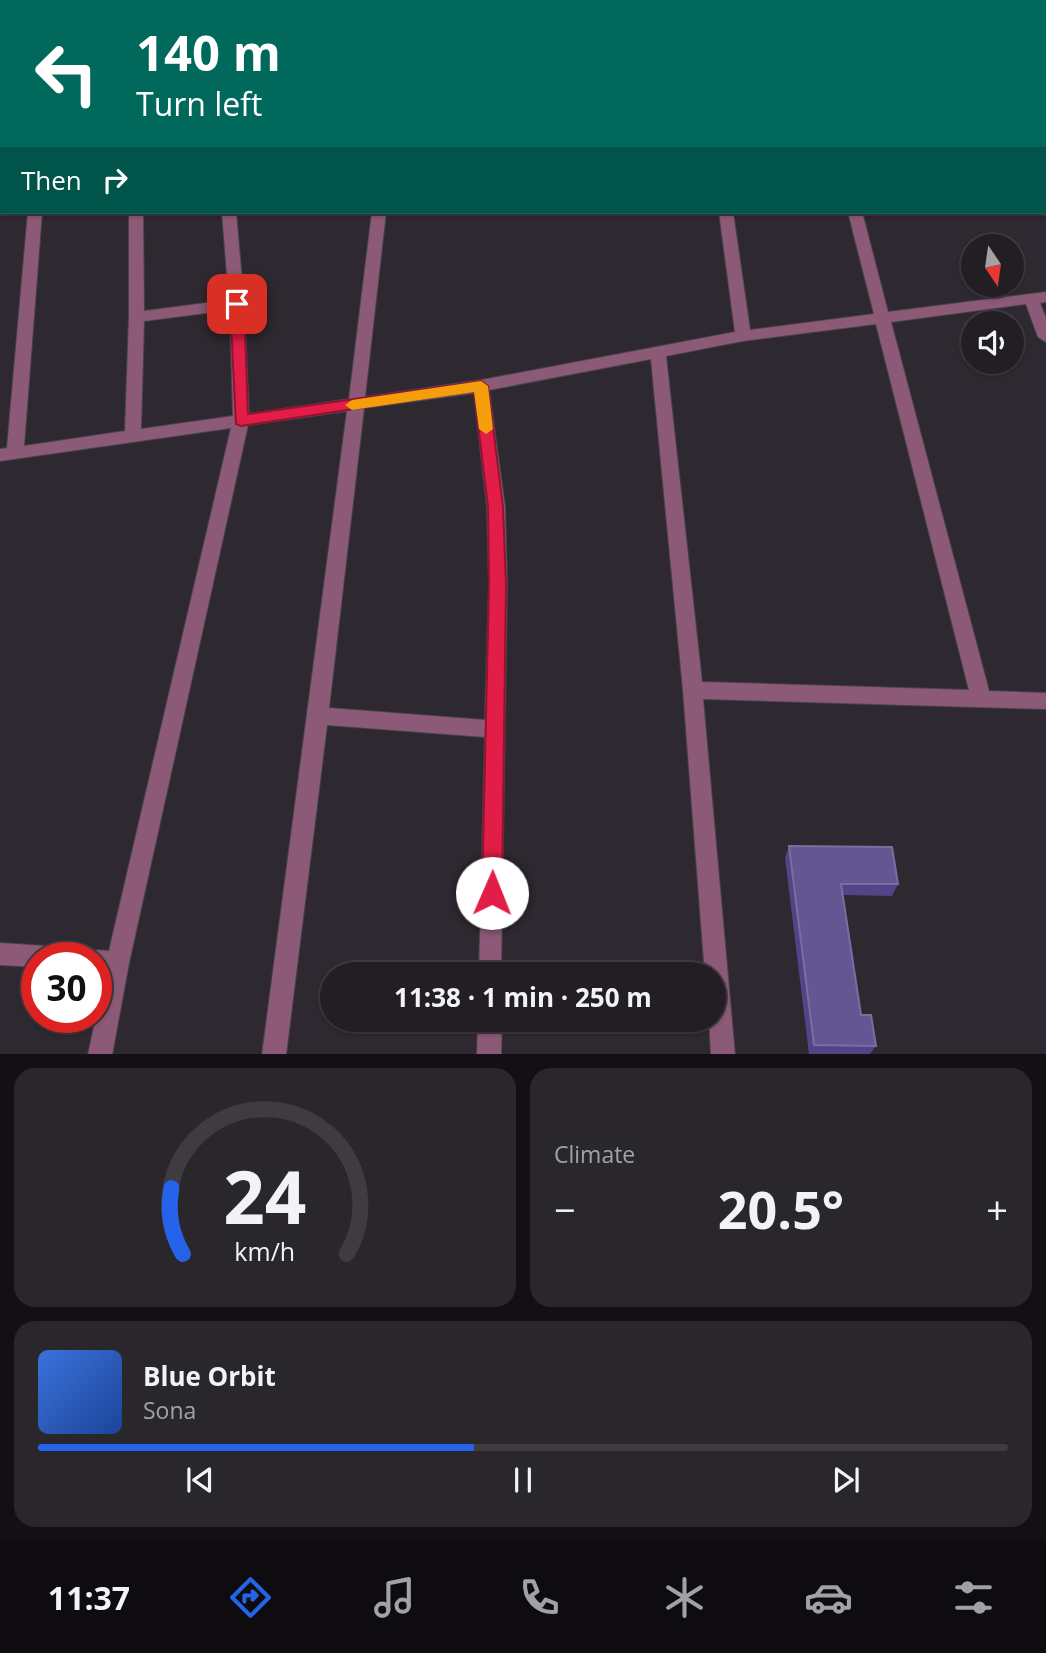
<!DOCTYPE html>
<html lang="en">
<head>
<meta charset="utf-8">
<style>
  :root { --surface:#221e24; --page:#2a272c; --text:#f1f3f6; --muted:#a2a2a6; --line:#3f3c41; --accent:#2563eb }
  body { margin:0; font-family:"Open Sans",sans-serif; background:var(--page); color:var(--text); height:100vh; display:flex; flex-direction:column; font-size:26px; white-space:nowrap }
  * { box-sizing:border-box; margin:0 }
  p { font-size:23px; color:var(--muted) }
  .icon { flex:none; width:38px; height:38px; fill:none; stroke:currentColor; stroke-width:2; stroke-linecap:round; stroke-linejoin:round }
  .map { position:relative; height:1054px; overflow:hidden }
  .drawer { display:flex; flex-direction:column; gap:14px; padding:14px; background:#131014; flex:1 }
  .drawer>* { flex:none }
  .top-card { position:absolute; left:0px; top:0px; width:1046px; height:214px; box-shadow:0 2px 5px #0004,0 0 0 2px var(--line); background:#00695c; color:#fff; overflow:hidden }
  .needle { width:46px; rotate:167deg }
  .controls { position:absolute; left:961px; top:234px; display:grid; gap:14px }
  .controls a { display:grid; place-items:center; width:63px; height:63px; border-radius:50%; background:var(--surface); box-shadow:0 2px 5px #0004,0 0 0 2px var(--line); font-size:35px }
  .speed { position:absolute; left:21px; top:942px; display:flex; gap:14px; font-size:35px; font-weight:700; text-align:center }
  .speed>* { display:grid; place-content:center; width:91px; height:91px; border-radius:50%; background:var(--surface); box-shadow:0 2px 5px #0004,0 0 0 2px var(--line); line-height:1 }
  .speed .limit { border:10px solid #d22; background:#fff; color:#111 }
  .pin { position:absolute; display:grid; place-items:center; width:60px; height:60px; color:#fff; margin:-30px; border-radius:14px; box-shadow:0 4px 10px #0006 }
  .me { position:absolute; width:77px; margin:-38px; rotate:1deg; stroke-linejoin:round; filter:drop-shadow(0 0 5px #0008) }
  .turn { display:flex; align-items:center; gap:24px; height:147px; padding:0 21px; font-size:32px }
  .turn .icon { width:91px; height:91px; stroke-width:2.5 }
  .turn b { display:block; font-size:49px; line-height:60px }
  .then { display:flex; align-items:center; height:66px; padding:0 21px; background:#0003; gap:14px; font-size:26px }
  .big { font-size:52px; font-weight:700; line-height:1.1 }
  .drawer .card { flex:1; display:flex; flex-direction:column; justify-content:center; gap:10px; min-width:0; padding:0 24px; border-radius:21px; background:var(--page) }
  .drawer .dial { align-items:center; gap:0 }
  .dial svg { height:182px; overflow:visible; fill:none; stroke:var(--line); stroke-width:7; stroke-linecap:round; text-anchor:middle }
  .dial text { fill:var(--text); stroke:none }
  .song { display:flex; align-items:center; gap:21px }
  .cover { width:84px; height:84px; border-radius:10px; background:linear-gradient(135deg,hsl(220 70% 55%),hsl(220 70% 35%)) }
  .played { height:7px; border-radius:4px; background:linear-gradient(90deg,var(--accent) 45%,var(--line) 45%) }
  .keys { display:flex; justify-content:space-around; direction:ltr }
  .heat { display:flex; justify-content:space-between; align-items:center; font-size:38px; direction:ltr }
  .drawer .tiles { flex:1; display:grid; gap:14px; grid-template-columns:1fr 1fr }
  .card:last-child { grid-column:span 2 }
  .trip { position:absolute; left:320px; top:962px; width:406px; height:70px; border-radius:35px; background:var(--surface); box-shadow:0 2px 5px #0004,0 0 0 2px var(--line); font-weight:700; line-height:70px; text-align:center }
  .dock { display:flex; height:112px; justify-content:space-around; align-items:center; background:#0e0c0e; color:var(--muted) }
  .dock .icon { width:49px; height:49px }
  .dock .current { color:var(--accent) }
  .dock b { font-size:32px; color:var(--text) }
  .map>svg:first-child { display:block }
</style>
</head>
<body>
<div class="map">
<svg width="1046" height="1055" viewBox="0 0 1046 1055">
  <rect width="100%" height="100%" fill="#2e2830"/>
  <g fill="none" stroke-linecap="round" stroke-linejoin="round">
    <g stroke="#49444b" stroke-width="2">
      <g id="minor">
        <polygon points="48,0 60,0 47,2"/>
        <rect x="126" y="0" width="12" height="2"/>
        <rect x="206" y="0" width="12" height="2"/>
        <polygon points="377,0 389,0 390,2 378,2"/>
        <polygon points="699,0 723,0 697,2"/>
        <polygon points="778,0 790,0 791,2 779,2"/>
        <polygon points="1027,0 1039,0 1040,2 1028,2"/>
        <rect x="1045" y="9" width="1" height="8"/>
        <polygon points="1045,30 1046,30 1046,38 1045,37"/>
        <rect x="1045" y="139" width="1" height="8"/>
        <path d="M 28,212 L 42,212 L 24,446 L 125,431 L 129,317 L 129,212 L 143,212 L 144,311 L 229,300 L 222,212 L 236,212 L 244,304 L 249,414 L 349,399 L 372,212 L 386,212 L 365,397 L 481,380 L 735,332 L 719,212 L 733,212 L 750,330 L 874,314 L 848,212 L 862,212 L 888,312 L 1046,292 L 1046,302 L 1040,303 L 1046,318 L 1046,342 L 1038,337 L 1026,304 L 891,322 L 989,691 L 1046,693 L 1046,709 L 703,699 L 735,1055 L 711,1055 L 709,1020 L 714,1020 L 714,975 L 705,975 L 683,690 L 651,359 L 489,390 L 505,507 L 507,584 L 501,975 L 479,975 L 485,737 L 327,725 L 286,1055 L 262,1055 L 347,411 L 248,425 L 129,963 L 112,1055 L 88,1055 L 105,973 L 96,972 L 96,957 L 86,957 L 88,953 L 96,950 L 109,951 L 231,428 L 0,461 L 0,449 L 7,448 ZM 230,310 L 233,416 L 141,429 L 144,321 ZM 876,324 L 969,690 L 702,682 L 666,356 L 743,341 ZM 474,393 L 487,507 L 489,584 L 485,720 L 329,708 L 364,408 Z"/>
        <polygon points="0,943 46,946 54,949 57,957 37,957 37,967 0,965"/>
        <polygon points="478,1020 502,1020 501,1055 477,1055"/>
      </g>
    </g>
    <use href="#minor" fill="#8c5977" fill-rule="evenodd"/>
  </g>
  <polygon fill="#524486" points="789,846 898,884 892,896 843,895 861,1015 876,1046 870,1054 809,1054 785,858"/>
  <polygon fill="#635692" stroke="#7a6ea1" stroke-width="2" points="789,846 892,847 898,884 841,884 861,1015 871,1015 876,1046 814,1045"/>
  <polygon fill="#e11d48" stroke="#92132f" stroke-width="2" points="237,299 244,304 248,414 481,381 488,386 503,507 506,584 502,893 499,900 492,902 485,900 482,893 489,584 488,507 474,391 241,426 236,424 230,304"/>
  <polygon fill="#f59e0b" points="481,381 488,386 493,429 486,434 479,429 474,392 352,410 345,405 352,400"/>
</svg>
<div class="controls">
<a><svg class="needle" viewBox="-14 -14 28 28"><path d="M0-13l5 13h-10z" fill="#e53935"/><path d="M0 13l5-13h-10z" fill="#a2a2a6"/></svg></a>
<a><svg class="icon" aria-label="sound" viewBox="0 0 24 24"><path d="M4 9h4l5-4v14l-5-4H4zM17 9q2 3 0 6"/></svg></a>
</div>
<div class="speed"><div class="limit">30</div></div>
<div class="pin" style="left:237px;top:304px;background:#d93025"><svg class="icon" aria-label="arrive" viewBox="0 0 24 24"><path d="M6 21V4h12l-3 4 3 4H6"/></svg></div>
<svg class="me" style="left:492px;top:893px" viewBox="-20 -20 40 40"><circle r="19" fill="#fff"/><path d="M0-13L10 11 0 6-10 11z" fill="#e11d48"/></svg>
<div class="trip">11:38 · 1 min · 250 m</div>
<div class="top-card">
<div class="turn"><svg class="icon" aria-label="left" viewBox="0 0 24 24"><path d="M17 20v-9H6M10 6l-5 5 5 5"/></svg><div><b>140 m</b>Turn left</div></div>
<div class="then">Then<svg class="icon" aria-label="right" viewBox="0 0 24 24"><path d="M7 20v-9h11M14 6l5 5-5 5"/></svg></div>
</div>
</div>
<section class="drawer">
<div class="tiles">
<div class="card dial"><svg viewBox="0 0 100 80">
<path d="M14 69A42 42 0 1 1 86 69"/>
<path d="M14 69A42 42 0 0 1 9 40" stroke="#2563eb"/>
<text x="50" y="56" font-size="32" font-weight="700">24</text>
<text x="50" y="72" font-size="11">km/h</text>
</svg></div>
<div class="card"><p>Climate</p>
<div class="heat"><a>−</a><b class="big">20.5°</b><a>+</a></div>
</div>
<div class="card">
<div class="song"><i class="cover"></i><div><b>Blue Orbit</b><p>Sona</p></div></div>
<div class="played"></div>
<div class="keys"><svg class="icon" aria-label="previous" viewBox="0 0 24 24"><path d="M18 5L8 12l10 7zM5 5v14"/></svg><svg class="icon" aria-label="pause" viewBox="0 0 24 24"><path d="M8 5v14M16 5v14"/></svg><svg class="icon" aria-label="next" viewBox="0 0 24 24"><path d="M6 5l10 7-10 7zM19 5v14"/></svg></div>
</div>
</div>
</section>
<nav class="dock">
<b>11:37</b>
<svg class="icon current" aria-label="directions" viewBox="0 0 24 24"><path d="M12 3l9 9-9 9-9-9zM9 14v-3h6M13 9l2 2-2 2"/></svg>
<svg class="icon" aria-label="music" viewBox="0 0 24 24"><path d="M9 18V5l10-2v13"/><circle cx="6" cy="18" r="3"/><circle cx="16" cy="16" r="3"/></svg>
<svg class="icon" aria-label="phone" viewBox="0 0 24 24"><path d="M5 4h4l2 5-3 2q2 4 5 5l2-3 5 2v4C11 20 4 13 5 4z"/></svg>
<svg class="icon" aria-label="climate" viewBox="0 0 24 24"><path d="M12 3v18M4 7l16 10M4 17L20 7"/></svg>
<svg class="icon" aria-label="car" viewBox="0 0 24 24"><path d="M5 17H2v-5l4-1 3-4h7l3 4 3 1v5h-3M9 17h6M6 11h13"/><circle cx="7" cy="17" r="2"/><circle cx="17" cy="17" r="2"/></svg>
<svg class="icon" aria-label="filters" viewBox="0 0 24 24"><path d="M4 7h16M4 17h16"/><circle cx="9" cy="7" r="2"/><circle cx="15" cy="17" r="2"/></svg>
</nav>
</body>
</html>
